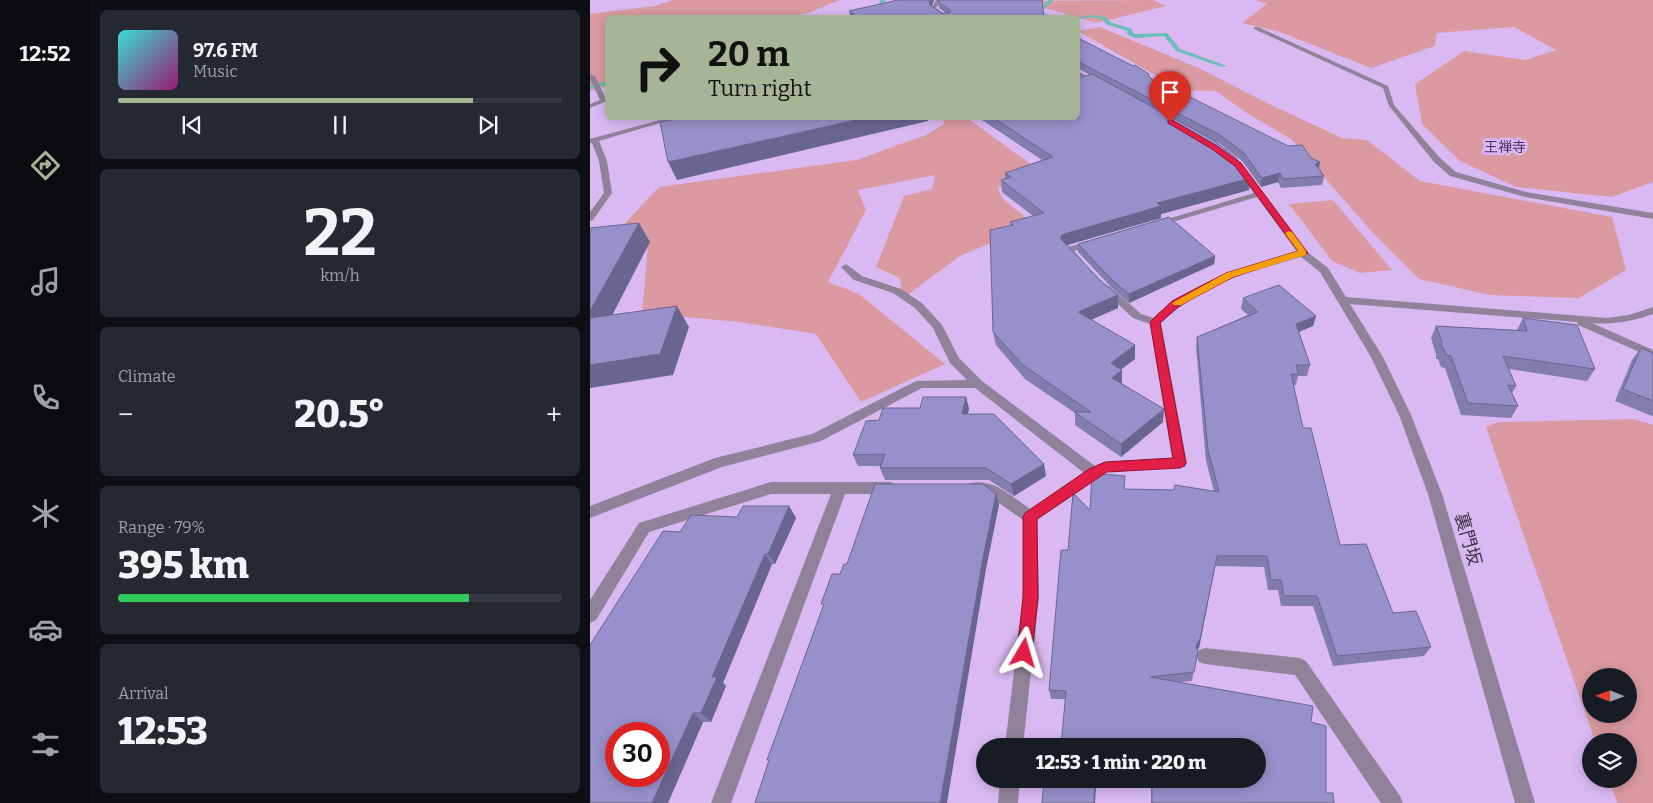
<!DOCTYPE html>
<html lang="en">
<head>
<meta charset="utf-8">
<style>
  :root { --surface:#171b24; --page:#242831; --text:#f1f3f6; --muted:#9ea1a6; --line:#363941; --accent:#a5b596 }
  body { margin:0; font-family:Bitter,"Noto Sans JP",serif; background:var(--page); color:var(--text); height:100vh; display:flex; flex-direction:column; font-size:19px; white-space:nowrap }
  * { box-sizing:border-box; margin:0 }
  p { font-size:16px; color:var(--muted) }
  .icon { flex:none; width:28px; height:28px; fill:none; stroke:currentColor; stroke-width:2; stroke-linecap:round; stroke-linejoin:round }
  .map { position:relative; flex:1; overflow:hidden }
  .details { display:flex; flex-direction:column; gap:10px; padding:10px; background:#0d0f14; width:500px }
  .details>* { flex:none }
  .guide { position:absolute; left:15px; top:15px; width:475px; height:105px; border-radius:8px; box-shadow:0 2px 12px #0003; background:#a5b596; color:#111; overflow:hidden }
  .needle { width:32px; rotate:271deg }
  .buttons { position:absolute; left:992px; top:668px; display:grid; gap:10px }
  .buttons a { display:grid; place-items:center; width:55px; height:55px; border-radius:50%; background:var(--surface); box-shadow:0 2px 12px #0003; font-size:25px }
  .speed { position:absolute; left:15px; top:722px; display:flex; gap:10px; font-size:25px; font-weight:700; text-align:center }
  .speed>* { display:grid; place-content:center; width:65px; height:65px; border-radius:50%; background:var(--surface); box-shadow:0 2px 12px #0003; line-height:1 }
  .speed .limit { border:8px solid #d22; background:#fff; color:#111 }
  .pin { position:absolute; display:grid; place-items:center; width:42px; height:42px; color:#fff; margin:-51px -21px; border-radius:50% 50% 50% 0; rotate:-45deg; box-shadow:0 0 5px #0007 }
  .pin .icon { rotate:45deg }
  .me { position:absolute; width:55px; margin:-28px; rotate:7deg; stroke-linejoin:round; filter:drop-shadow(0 0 4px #0008) }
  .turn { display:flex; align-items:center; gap:18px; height:105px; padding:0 20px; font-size:22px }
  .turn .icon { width:65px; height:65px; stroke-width:2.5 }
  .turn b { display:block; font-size:35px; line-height:42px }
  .big { font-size:38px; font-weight:800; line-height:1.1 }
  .details .card { flex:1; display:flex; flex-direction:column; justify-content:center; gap:8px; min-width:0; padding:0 18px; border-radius:8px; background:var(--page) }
  .details .dial { align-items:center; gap:0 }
  .dial b { font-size:65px; line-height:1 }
  .song { display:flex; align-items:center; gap:15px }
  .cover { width:60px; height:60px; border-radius:8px; background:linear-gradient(135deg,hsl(180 70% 55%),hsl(320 70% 35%)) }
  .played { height:5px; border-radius:2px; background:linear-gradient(90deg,var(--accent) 80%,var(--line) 80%) }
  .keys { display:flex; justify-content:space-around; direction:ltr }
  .heat { display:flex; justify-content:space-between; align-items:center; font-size:28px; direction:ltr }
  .charge { height:8px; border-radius:4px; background:linear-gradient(90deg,#34c759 79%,var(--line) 0) }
  .trip { position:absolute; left:386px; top:738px; width:290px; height:50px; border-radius:25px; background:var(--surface); box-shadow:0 2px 12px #0003; font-weight:800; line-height:50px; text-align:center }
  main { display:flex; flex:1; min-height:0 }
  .menu { display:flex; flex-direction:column; width:90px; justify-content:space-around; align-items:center; background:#090b0e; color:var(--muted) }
  .menu .icon { width:35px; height:35px }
  .menu .current { color:var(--accent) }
  .menu b { font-size:22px; color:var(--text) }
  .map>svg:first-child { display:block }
</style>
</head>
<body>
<main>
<nav class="menu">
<b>12:52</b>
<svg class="icon current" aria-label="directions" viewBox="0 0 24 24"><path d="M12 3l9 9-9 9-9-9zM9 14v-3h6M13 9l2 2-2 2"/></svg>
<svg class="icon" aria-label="music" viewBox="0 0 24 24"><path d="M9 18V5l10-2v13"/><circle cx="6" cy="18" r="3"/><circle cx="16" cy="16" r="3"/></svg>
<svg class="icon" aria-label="phone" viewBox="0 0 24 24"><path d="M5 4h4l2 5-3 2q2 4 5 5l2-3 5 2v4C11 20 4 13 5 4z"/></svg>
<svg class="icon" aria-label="climate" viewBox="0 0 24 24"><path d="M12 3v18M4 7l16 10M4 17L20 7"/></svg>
<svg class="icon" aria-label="car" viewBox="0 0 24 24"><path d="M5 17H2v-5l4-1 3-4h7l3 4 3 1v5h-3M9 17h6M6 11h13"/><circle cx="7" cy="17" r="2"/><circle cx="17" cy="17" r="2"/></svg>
<svg class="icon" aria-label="filters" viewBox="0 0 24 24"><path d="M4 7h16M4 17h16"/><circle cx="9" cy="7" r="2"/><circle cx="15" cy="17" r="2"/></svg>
</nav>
<section class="details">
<div class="card">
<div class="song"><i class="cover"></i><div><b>97.6 FM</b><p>Music</p></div></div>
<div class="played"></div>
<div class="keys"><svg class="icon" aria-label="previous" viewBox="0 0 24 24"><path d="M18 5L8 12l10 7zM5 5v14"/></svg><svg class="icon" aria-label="pause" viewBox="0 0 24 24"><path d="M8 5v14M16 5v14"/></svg><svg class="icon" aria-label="next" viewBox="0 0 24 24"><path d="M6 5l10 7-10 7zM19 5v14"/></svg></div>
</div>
<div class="card dial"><b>22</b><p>km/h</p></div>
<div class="card"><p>Climate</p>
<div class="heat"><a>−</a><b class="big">20.5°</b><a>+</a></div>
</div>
<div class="card"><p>Range · 79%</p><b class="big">395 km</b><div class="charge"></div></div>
<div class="card"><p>Arrival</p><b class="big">12:53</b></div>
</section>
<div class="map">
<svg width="1063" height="803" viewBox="0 0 1063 803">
  <rect width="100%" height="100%" fill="#dab9f2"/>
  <g fill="#db9aa2" fill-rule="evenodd">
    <polygon points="83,0 250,0 218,13 198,17 18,18 17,86 0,91 0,14 65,6"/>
    <polygon points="563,0 576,6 506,23 432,1"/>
    <polygon points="665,0 1063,0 1063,182 1022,197 926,187 870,161 832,124 825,84 874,51 935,60 966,50 924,27 847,33 845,46 781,68 690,32 652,23 677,4"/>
    <polygon points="510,27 611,69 677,103 752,138 777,140 830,181 1022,217 1036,270 989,298 900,295 829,279 782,232 701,139 658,114 626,91 591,90 488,31"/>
    <path d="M 353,118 L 386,118 L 380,120 L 450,171 L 408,188 C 412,206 434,210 442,226 L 370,256 L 312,299 L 310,278 L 286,267 L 314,196 L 342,189 L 345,175 L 268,190 L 276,210 L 238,282 L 269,294 L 355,364 L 271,402 L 226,334 L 149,322 L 52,313 L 58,245 L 23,236 L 69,187 L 266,160 L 336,135 L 354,124 Z"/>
    <polygon points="743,200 802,270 770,273 742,261 699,204"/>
    <path d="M 1044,419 L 1063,425 L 1063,803 L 1027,803 L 1019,779 L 1039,779 L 1039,741 L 1005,741 L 896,427 L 908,422 ZM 1001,676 L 1039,676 L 1039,714 L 1001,714 Z"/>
  </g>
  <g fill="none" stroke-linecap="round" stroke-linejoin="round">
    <g fill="#6bbdb8" fill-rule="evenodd">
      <polygon points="291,0 296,0 294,2 295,4 294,8 261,18 252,18 290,6 289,2"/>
      <polygon points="459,0 464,0 450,12 466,18 458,18 446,13 432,18 419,18 447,9"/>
      <polygon points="502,15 516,17 520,22 542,29 543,33 546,34 577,33 590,49 637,66 632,67 586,51 574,36 545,38 538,35 537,31 516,24 512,19 502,17 488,19 486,18"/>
      <polygon points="18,81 18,85 0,89 0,85"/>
    </g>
    <g fill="#90829a" fill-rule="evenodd">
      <polygon points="346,0 352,0 346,8 360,18 352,18 341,9"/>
      <polygon points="664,27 668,27 798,86 804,105 850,158 866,172 936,192 1063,213 1063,219 935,197 860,176 844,162 799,106 793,88 664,29"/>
      <polygon points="488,71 511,84 512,85 507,86 488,75"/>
      <polygon points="0,74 5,76 17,101 0,108 0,104 10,100 0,79"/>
      <polygon points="77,118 87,118 9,141 17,161 22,193 3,220 0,221 0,212 14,193 9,161 2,143 0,143 0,139"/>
      <path d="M 647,166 L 653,166 L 716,251 L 738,268 L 756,297 L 1017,318 L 1039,315 L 1063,307 L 1063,314 C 1043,321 1024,325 1002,323 L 1063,350 L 1063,358 L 988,325 L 987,322 L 760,304 L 793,357 L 821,415 L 852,494 L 945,803 L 925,803 L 838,494 L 809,415 L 781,357 L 730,272 L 711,257 C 658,272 613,284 571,323 L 597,463 L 595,467 L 517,472 L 447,520 L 449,597 L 433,746 L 415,746 L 433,597 L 433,520 L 396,494 L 377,492 L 375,488 L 377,484 C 402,476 421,496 440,509 L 494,473 L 385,388 L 332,388 L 231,441 L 132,467 L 0,518 L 0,506 L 125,458 L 222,434 L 326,381 L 377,380 L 360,363 L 343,328 L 325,308 L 303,293 L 264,280 L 251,267 L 256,264 L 272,276 L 311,289 L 333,304 L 352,325 L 369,358 L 392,381 L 505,466 L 515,462 L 582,458 L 560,324 L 543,318 L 510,288 L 515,285 L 519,286 L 551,314 L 563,318 C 607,279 653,268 707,252 L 667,197 L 569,226 L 566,227 L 561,224 L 664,193 L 646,168 Z"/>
      <polygon points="503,240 508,243 506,245 484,251 492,260 490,262 484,262 473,250 475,248"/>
      <polygon points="181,482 300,482 305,484 307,488 305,492 300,494 255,494 141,803 121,803 241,494 181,494 59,532 6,620 0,623 0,600 49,523"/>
      <polygon points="615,648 710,658 716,661 810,796 813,803 791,803 705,675 615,664 609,662 606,656 609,650"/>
      <polygon points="410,779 430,779 428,803 408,803"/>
    </g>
  </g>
  <g fill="#837caf">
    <polygon points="308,0 344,0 342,6 351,13 356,13 349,8 348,1 454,18 260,15 259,11"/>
    <polygon points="488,38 559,77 587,98 730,162 729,168 734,176 732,185 691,188 688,182 671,187 653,162 629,143 625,141 661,178 659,190 571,214 571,218 477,245 528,308 501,320 545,345 545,359 531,369 532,383 573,422 531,457 485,425 485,413 435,379 406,345 403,332 421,226 420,222 443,216 412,192 411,180 415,179 415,173 452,160 389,118 488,118 500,75 489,69"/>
    <polygon points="488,244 625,256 624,264 539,303 522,288 488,252"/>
    <polygon points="653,298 726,316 723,326 709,332 720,365 717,376 708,376 706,385 703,385 713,428 750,545 803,613 841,647 834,656 743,666 723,606 691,606 688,590 678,590 674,567 625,566 609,648 607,650 602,681 590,682 721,722 736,793 744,803 561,803 561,779 668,779 475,699 461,699 459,690 478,550 500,510 534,489 624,491 616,461 606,347 607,337 658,315 651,309"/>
    <polygon points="933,318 1005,369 997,381 919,369 926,386 922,393 928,406 921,418 871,415 855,368 851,367 848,359 846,359 846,354 841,338 846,326 927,330"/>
    <polygon points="1051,348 1063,353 1063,416 1062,416 1025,401 1042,360"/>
    <polygon points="376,397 379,409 377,414 456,476 424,496 399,480 295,480 290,468 291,466 268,466 263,455 289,420 330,408"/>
    <polygon points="199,506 206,518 185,564 182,564 133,683 136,686 121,722 113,722 78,803 0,803 90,532 147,517"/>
  </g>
  <g fill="#6a658e">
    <polygon points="340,0 344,0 340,10 339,4"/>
    <polygon points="489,62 489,69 488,70 488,62"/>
    <polygon points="275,118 337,118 338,121 87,180 78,162"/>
    <polygon points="730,162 728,171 725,164"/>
    <polygon points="690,173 688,182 671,187 672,178"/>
    <polygon points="661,178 659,190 571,214 571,218 474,246 472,249 471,236 474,234 567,203"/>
    <polygon points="49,223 60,242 10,339 0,325 0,311"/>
    <polygon points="625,256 624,264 539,303 539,294"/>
    <polygon points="528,295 528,308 489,325 488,312"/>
    <polygon points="87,306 99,327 83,375 0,388 0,365"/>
    <polygon points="726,316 723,326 703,334 706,324"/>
    <polygon points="545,345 545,359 521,377 521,363"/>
    <polygon points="532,370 532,383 522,378"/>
    <polygon points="376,397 379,409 375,426 372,414"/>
    <polygon points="574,409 573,422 531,457 531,444"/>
    <polygon points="454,464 456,476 424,496 421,484"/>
    <polygon points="406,494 409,505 396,569 357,803 350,803 393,558"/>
    <polygon points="199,506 206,518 185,564 178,554"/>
    <polygon points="175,554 182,564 133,683 136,686 121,722 111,713 122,677"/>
    <polygon points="627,556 609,648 604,655 606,646"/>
    <polygon points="103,713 113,722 78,803 62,803"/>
    <polygon points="510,779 536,779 506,788 505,803 504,803 505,780"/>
  </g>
  <g fill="#9890cb" stroke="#6a658e" fill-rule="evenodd">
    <polygon points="308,0 340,0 339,4 351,13 359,13 361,11 348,1 348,0 452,0 454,18 250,18 264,14 259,11"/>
    <polygon points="488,38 543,66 545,65 559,74 558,76 587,98 596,95 698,146 712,145 721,158 730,162 725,164 734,176 693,179 690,173 672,178 654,153 630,135 489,62 488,62"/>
    <polygon points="502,74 622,139 645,157 661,178 567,203 571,206 474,234 471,236 471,239 511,281 528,295 488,312 545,345 521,363 532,370 522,378 574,409 531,444 484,412 501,412 433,365 403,332 400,230 423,225 420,222 454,213 411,180 421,177 415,173 463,157 404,118 488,118 488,78"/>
    <polygon points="91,118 275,118 78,162 70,122"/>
    <polygon points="579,217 625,256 539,294 522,280 488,244"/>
    <polygon points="49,223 0,311 0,228"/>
    <polygon points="689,285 726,316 706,324 720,365 706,365 709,374 701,374 713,428 721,428 750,545 776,544 803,613 826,611 841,647 747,656 727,596 694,596 691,580 681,580 677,556 627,556 610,639 606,646 608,651 604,672 560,677 723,706 721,722 736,726 736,793 743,793 744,803 562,803 562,779 668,779 668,746 471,746 476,691 459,690 471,550 478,550 483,493 500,510 502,473 535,476 534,489 584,490 585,485 629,492 618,450 607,337 668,312 653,298"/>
    <polygon points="87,306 70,354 0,365 0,318"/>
    <polygon points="933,318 987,325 1005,369 913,356 926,386 918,385 928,406 878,403 861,356 856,355 853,347 851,347 852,342 846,326 937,331"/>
    <polygon points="1051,348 1063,353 1063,401 1033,389"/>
    <polygon points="333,397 376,397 372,414 404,414 454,464 421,484 396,468 290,468 295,454 263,455 276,421 289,420 293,408 330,408"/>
    <polygon points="285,484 393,484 406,494 393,558 350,803 165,803 179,760 177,760 234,604 231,604 242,574 250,574 254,564 257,564"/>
    <path d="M 153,506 L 199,506 L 178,554 L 175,554 L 122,677 L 127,677 L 111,713 L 103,713 L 62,803 L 0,803 L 0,645 L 73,531 L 90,532 L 101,515 L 147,517 ZM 26,734 L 69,734 L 69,776 L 26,776 Z"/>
    <polygon points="454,779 510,779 505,780 504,803 452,803"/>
  </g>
  <polygon fill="#e11d48" stroke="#92132f" points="578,120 582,120 627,146 651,163 718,253 643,277 589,306 570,323 596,463 594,466 590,468 517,472 447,519 448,597 442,653 440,658 434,661 429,658 427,653 433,597 433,517 435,513 499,469 515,462 583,458 560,322 562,320 582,301 636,273 708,251 645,166 622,149 578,123"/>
  <polygon fill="#f59e0b" points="699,231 702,232 716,251 716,255 643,277 591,305 584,305 582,303 636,273 708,251 695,233"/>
  <g text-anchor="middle" stroke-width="5" stroke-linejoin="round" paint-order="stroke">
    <g font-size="14" fill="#4c2f5f" stroke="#dab9f2">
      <text x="915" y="152">王禅寺</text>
    </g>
    <g font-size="18" fill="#3e3047" stroke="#dab9f2">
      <text transform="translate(878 539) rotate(74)" y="6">裏門坂</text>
    </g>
  </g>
</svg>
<div class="buttons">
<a><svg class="needle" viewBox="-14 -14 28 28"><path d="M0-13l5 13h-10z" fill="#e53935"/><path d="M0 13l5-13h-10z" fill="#9ea1a6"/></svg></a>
<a><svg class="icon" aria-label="layers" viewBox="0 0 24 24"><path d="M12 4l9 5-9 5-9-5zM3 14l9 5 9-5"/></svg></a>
</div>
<div class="speed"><div class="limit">30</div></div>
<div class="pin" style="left:580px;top:122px;background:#d93025"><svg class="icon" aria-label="arrive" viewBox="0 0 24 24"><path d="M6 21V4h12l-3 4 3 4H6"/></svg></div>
<svg class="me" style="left:434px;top:653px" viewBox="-20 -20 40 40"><path d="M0-17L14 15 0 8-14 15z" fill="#e11d48" stroke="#fff" stroke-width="4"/></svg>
<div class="trip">12:53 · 1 min · 220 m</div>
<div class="guide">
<div class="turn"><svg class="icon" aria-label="right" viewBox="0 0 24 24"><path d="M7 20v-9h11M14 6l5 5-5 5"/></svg><div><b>20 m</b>Turn right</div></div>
</div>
</div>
</main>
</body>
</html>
